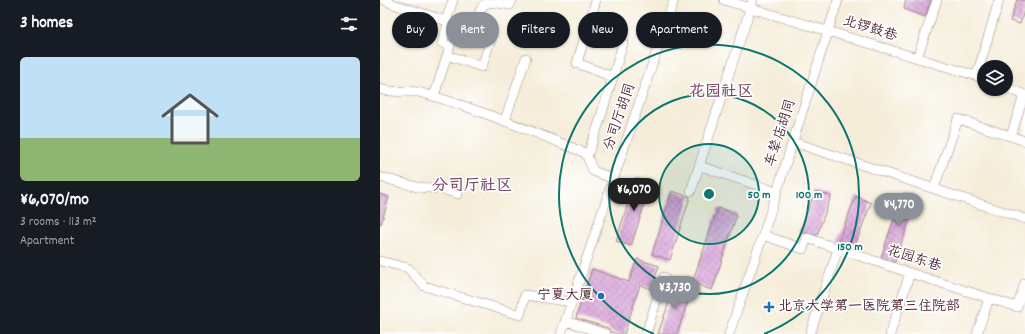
<!DOCTYPE html>
<meta charset="utf-8">
<style>
body{margin:0;font-family:Dekko,"LXGW WenKai TC",sans-serif;background:#242831;color:#f1f3f6;height:100vh;display:flex;flex-direction:column;font-size:15px;white-space:nowrap}
*{box-sizing:border-box;margin:0}
p{font-size:13px;color:#9ea1a6}
.icon{flex:none;width:22px;height:22px;fill:none;stroke:currentColor;stroke-width:2;stroke-linecap:round;stroke-linejoin:round}
.map{position:relative;flex:1;overflow:hidden}
.panel{display:flex;flex-direction:column;background:#171b24;width:380px}
.panel>*{flex:none}
.hud{position:absolute;left:12px;top:12px;width:380px;height:36px;display:flex;gap:8px}
.fabs{position:absolute;left:597px;top:60px;display:grid;gap:8px}
.fabs a{display:grid;place-items:center;width:36px;height:36px;border-radius:50%;background:#171b24;box-shadow:0 1px 3px #0004;font-size:20px}
.price{position:absolute;translate:-50% -34px;padding:0 9px;border-radius:14px;background:#8c9099;color:#fff;font-size:13px;line-height:26px;filter:drop-shadow(0 1px 2px #0008)}
.price::after{content:'';position:absolute;left:50%;top:24px;width:12px;height:9px;margin-left:-6px;background:inherit;clip-path:polygon(0 0,100% 0,50% 100%)}
.price.selected{background:#222;color:#fff}
ul{padding:0;list-style:none}
li{display:grid;align-content:center;gap:8px;height:212px;padding:0 20px}
li span{display:grid;place-items:center;height:124px;border-radius:6px;color:#555}
li>.icon{margin-inline-start:auto}
span .icon{width:72px;height:72px;fill:#fffc;stroke-width:1}
li b{font-size:17px}
h2{display:flex;justify-content:space-between;align-items:center;height:48px;padding:0 20px;font-size:17px}
.tag{padding:0 14px;border-radius:18px;background:#171b24;box-shadow:0 1px 3px #0004;font-size:14px;line-height:36px}
.tag.selected{background:#8c9099;color:#fff}
main{display:flex;flex:1;min-height:0}
.map>svg:first-child{display:block}
.building{fill:url(#building-cross-hatch)}
.lines{fill:none;stroke-linecap:round;stroke-linejoin:round}
.minor-casing{stroke:#a08682;stroke-width:10}
.minor{stroke:#fff;stroke-width:9}
.ring{fill:none;stroke:#0f766e;stroke-width:2}
.poi-dot{fill:#1f6fb2;stroke:#fff;stroke-width:1.5}
.labels{text-anchor:middle;dominant-baseline:central;stroke-width:3.5;stroke-linejoin:round;paint-order:stroke}
.street-label{font-size:14px;fill:#4a1f2b;stroke:#fff}
.poi-label{font-size:14px;fill:#4a1f2b;stroke:#fff;text-anchor:end}
.quarter-label{font-size:16px;font-weight:bold;fill:#7b4b67;stroke:#fff}
.centre{fill:#0f766e;stroke:#fff;stroke-width:2}
.ring-label{font-size:12px;text-anchor:middle;font-weight:bold;fill:#0f766e;stroke:#fff;stroke-width:3.5;stroke-linejoin:round;paint-order:stroke}
</style>
<main>
<section class="panel">
<h2>3 homes<svg class="icon" aria-label="filters" viewBox="0 0 24 24"><path d="M4 7h16M4 17h16"/><circle cx="9" cy="7" r="2"/><circle cx="15" cy="17" r="2"/></svg></h2>
<ul>
<li><span style="background:linear-gradient(#bfe0f5 65%,#8fb573 0)"><svg class="icon" aria-label="home" viewBox="0 0 24 24"><path d="M3 11l9-7 9 7M6 9v11h12V9"/></svg></span><div><b>¥6,070/mo</b><p>3 rooms · 113 m²</p><p>Apartment</p></div></li>
</ul>
</section>
<div class="map">
<svg width="645" height="334" viewBox="0 0 645 334">
<defs>
<pattern id="building-cross-hatch" width="8" height="8" patternUnits="userSpaceOnUse"><rect width="8" height="8" fill="#d69dd7"/><path d="M0 0l8 8M0 8l8-8" fill="none" stroke="#b07faf"/></pattern>
</defs>
<rect width="100%" height="100%" fill="#fff"/>
<filter id="ink" filterUnits="userSpaceOnUse"><feTurbulence type="fractalNoise" baseFrequency=".025" numOctaves="2"/><feDisplacementMap in="SourceGraphic" scale="8" xChannelSelector="R" yChannelSelector="G"/><feConvolveMatrix kernelMatrix="1 2 1 2 8 2 1 2 1" color-interpolation-filters="sRGB"/></filter>
<filter id="wash" filterUnits="userSpaceOnUse"><feTurbulence type="fractalNoise" baseFrequency=".012" numOctaves="4" result="noise"/><feDisplacementMap in="SourceGraphic" scale="16" xChannelSelector="R" yChannelSelector="G"/><feGaussianBlur stdDeviation="0.9" result="paint"/><feColorMatrix in="noise" values="0 0 0 0 0 0 0 0 0 0 0 0 0 0 0 0 0 1.4 0 .05"/><feComposite in="paint" operator="in"/></filter>
<g filter="url(#wash)">
<rect width="100%" height="100%" fill="#f5edd9"/>
<g id="blocks">
<!-- building -->
<path class="building" d="M526 0H551L545 17 524 9Z
M637 0H645V7L640 24 630 21Z
M256 178 271 183 251 246 236 241Z
M292 191 310 197 290 260 272 254Z
M435 191 451 196 437 235 429 232 423 234 420 232Z
M523 193 537 197 515 262 501 257Z
M0 194 9 197 1 224H0Z
M476 196 491 203 474 248 458 242Z
M338 208 357 214 332 290 312 283Z
M257 259 279 266 271 289 260 285 244 334H238L231 332 228 328 196 318 212 269 249 282Z
M296 282 312 288 297 334H278Z"/>
</g>
</g>
<g filter="url(#ink)">
<use href="#blocks" fill-opacity="0" stroke="#a08682" stroke-width="1"/>
<g class="lines">
<!-- minor casing -->
<g class="minor-casing">
<path id="minor" d="M4 0 13 4 92 29 95 27C103 1 101 0 130 5L132 0
M216 0 197 63 233 77
M344 0 604 78
M66 21 73 0
M67 55 102 67 111 38 107 32 95 27
M537 58 557 0
M597 75 619 0
M626 87 645 95
M0 89C14 94 28 89 42 93 99 109 153 132 208 154L207 156 213 171 234 179
M54 96 70 46 62 43 69 22
M125 120 146 58
M631 136 644 95
M413 142 645 219
M208 154 220 120 243 43
M320 166 397 192
M0 177 37 187 61 189 78 194
M554 188 578 119 645 141
M311 191 373 0
M383 235 423 249 427 238 530 273 637 307 645 283
M0 261 28 268 44 286 140 315 145 295 192 302
M186 321 226 334
M181 334 294 0
M266 334 284 277
M349 334 383 235 458 0
M430 334 458 249
M510 334 530 273
M597 334 609 298"/>
</g>
<!-- minor -->
<use href="#minor" class="minor"/>
</g>
</g>
<!-- distance rings -->
<circle cx="329" cy="194" r="50" fill="#0f766e" fill-opacity=".12"/>
<g class="ring">
<circle cx="329" cy="194" r="50"/>
<circle cx="329" cy="194" r="100"/>
<path d="M274 334A150 150 0 1 1 384 334"/>
</g>
<!-- markers -->
<g class="poi-dot">
<circle cx="221" cy="296" r="4"/>
<path d="M387 301h4v4h4v4h-4v4h-4v-4h-4v-4h4z"/>
</g>
<g class="labels">
<!-- street labels -->
<g class="street-label">
<text transform="translate(490 29) rotate(17)">北锣鼓巷</text>
<text transform="translate(240 117) rotate(-71)">分司厅胡同</text>
<text transform="translate(401 133) rotate(-72)">车辇店胡同</text>
<text transform="translate(534 259) rotate(18)">花园东巷</text>
</g>
<!-- poi labels -->
<g class="poi-label">
<text x="213" y="296">宁夏大厦</text>
<text x="398" y="307" text-anchor="start">北京大学第一医院第三住院部</text>
</g>
<!-- quarter labels -->
<g class="quarter-label">
<text x="341" y="92">花园社区</text>
<text x="92" y="186">分司厅社区</text>
</g>
</g>
<circle cx="329" cy="194" r="6" class="centre"/>
<g class="ring-label">
<text x="379" y="198">50 m</text>
<text x="429" y="198">100 m</text>
<text x="470" y="250">150 m</text>
</g>
</svg>
<div class="fabs">
<a><svg class="icon" aria-label="layers" viewBox="0 0 24 24"><path d="M12 4l9 5-9 5-9-5zM3 14l9 5 9-5"/></svg></a>
</div>
<b class="price selected" style="left:254px;top:212px">¥6,070</b>
<b class="price" style="left:519px;top:227px">¥4,770</b>
<b class="price" style="left:295px;top:310px">¥3,730</b>
<div class="hud">
<a class="tag">Buy</a>
<a class="tag selected">Rent</a>
<a class="tag">Filters</a>
<a class="tag">New</a>
<a class="tag">Apartment</a>
</div>
</div>
</main>
